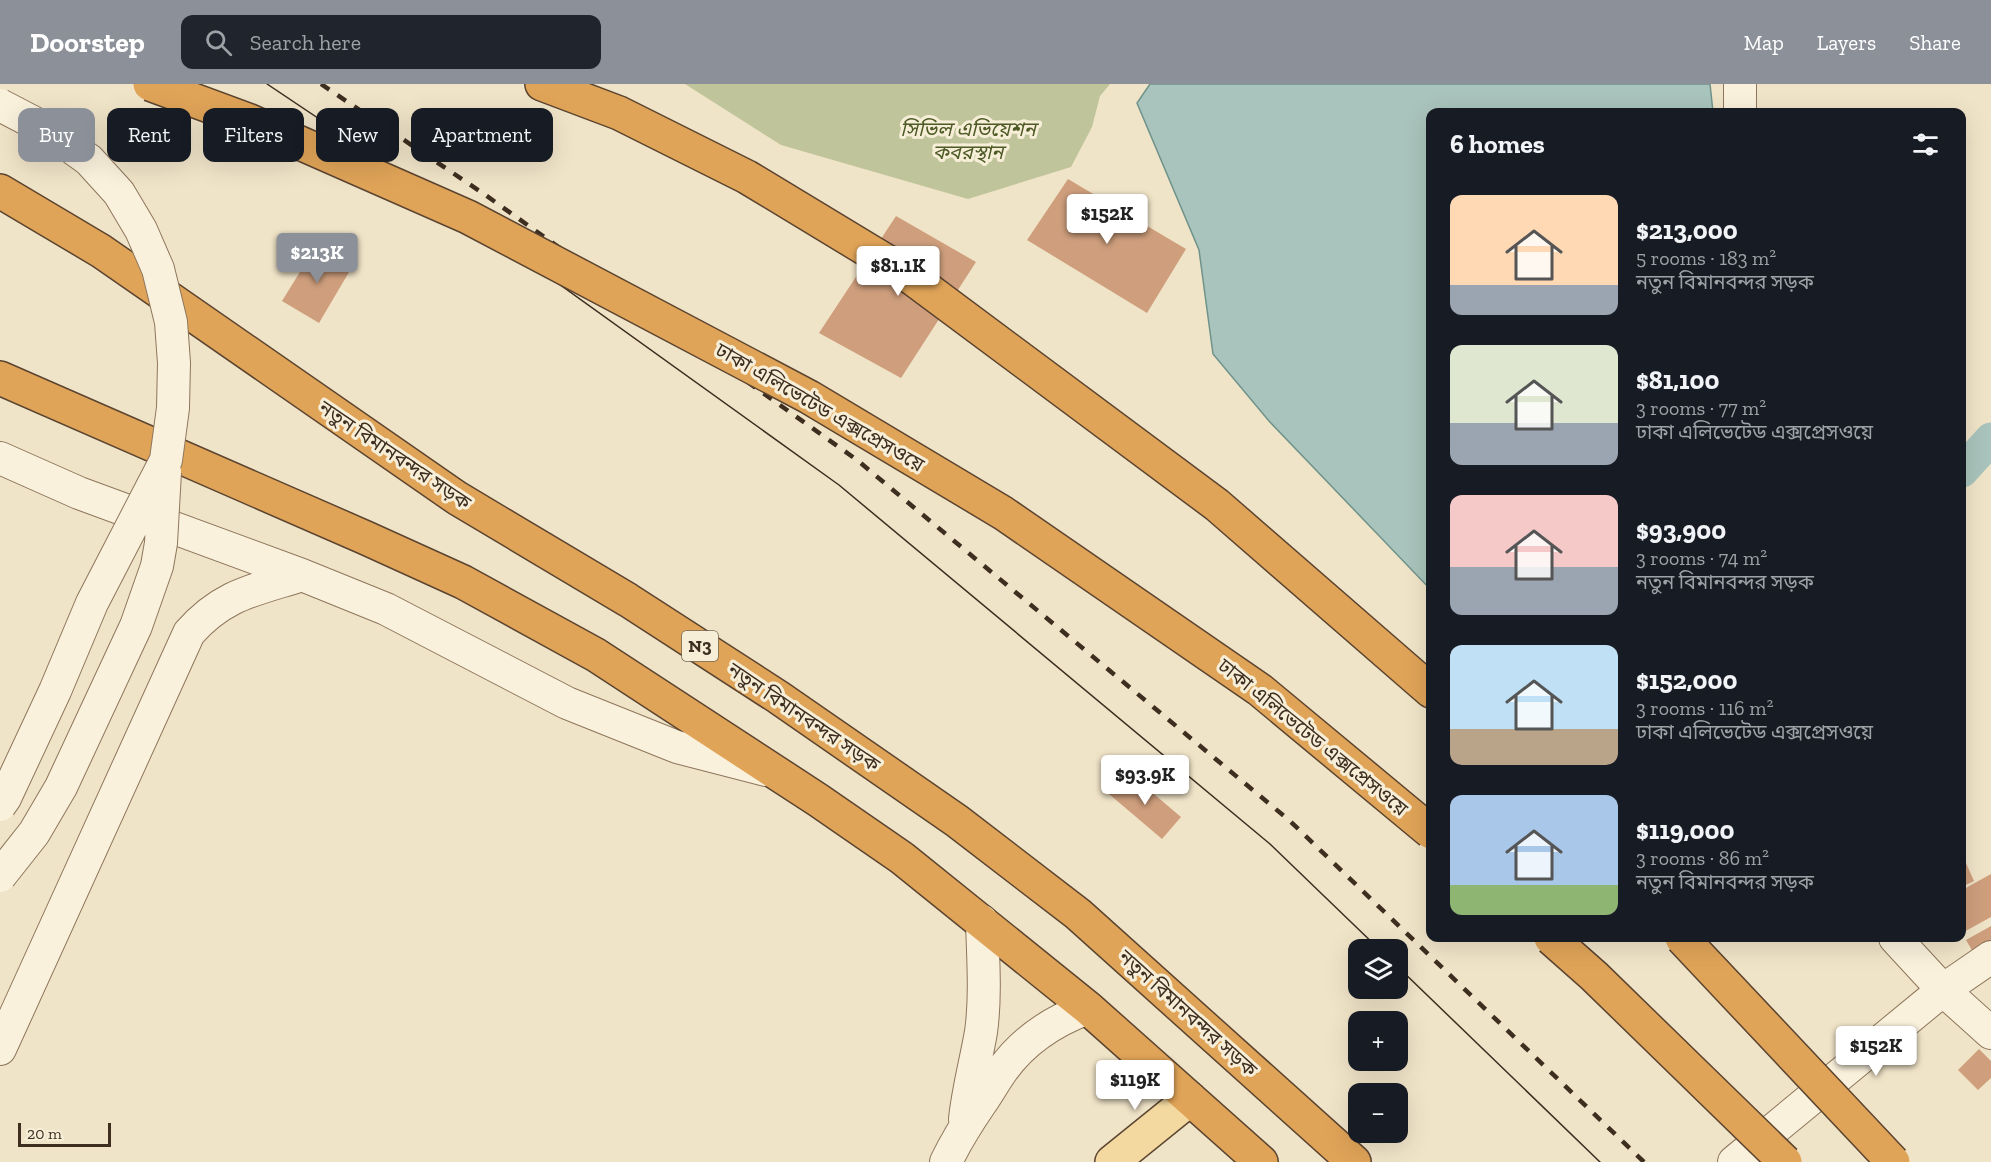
<!DOCTYPE html>
<meta charset="utf-8">
<style>
body{margin:0;font-family:"Zilla Slab","Noto Sans Bengali",serif;background:#20242c;color:#f1f3f6;height:100vh;display:flex;flex-direction:column;font-size:22px;white-space:nowrap}
*{box-sizing:border-box;margin:0}
p{font-size:20px;color:#9ea1a6}
.icon{flex:none;width:33px;height:33px;fill:none;stroke:currentColor;stroke-width:2;stroke-linecap:round;stroke-linejoin:round}
.map{position:relative;flex:1;overflow:hidden}
.details{position:absolute;left:1426px;top:24px;width:540px;height:834px;display:flex;flex-direction:column;background:#171b24;border-radius:12px;box-shadow:0 6px 24px #0002}
.details>*{flex:none}
.top-card{position:absolute;left:18px;top:24px;width:570px;height:54px;display:flex;gap:12px}
.tools{position:absolute;left:1348px;top:855px;display:grid;gap:12px}
.tools a{display:grid;place-items:center;width:60px;height:60px;border-radius:12px;background:#171b24;box-shadow:0 6px 24px #0002;font-size:30px}
.scale{position:absolute;left:18px;bottom:15px;width:93px;box-sizing:border-box;padding-left:6px;border:3px solid #3d2e20;border-top:0;font-size:16px;line-height:21px;white-space:nowrap;color:#3d2e20;-webkit-text-stroke:4px #f7eed8;paint-order:stroke}
.price{position:absolute;translate:-50% -51px;padding:0 14px;border-radius:6px;background:#fff;color:#222;font-size:20px;line-height:39px;filter:drop-shadow(0 2px 3px #0008)}
.price::after{content:'';position:absolute;left:50%;top:36px;width:18px;height:14px;margin-left:-9px;background:inherit;clip-path:polygon(0 0,100% 0,50% 100%)}
.price.current{background:#8c9099;color:#fff}
ul{padding:0;list-style:none}
li{display:flex;align-items:center;gap:18px;height:150px;padding:0 24px}
li span{display:grid;place-items:center;flex:none;width:168px;height:120px;border-radius:12px;color:#555}
li>.icon{margin-inline-start:auto}
span .icon{width:72px;height:72px;fill:#fffc;stroke-width:1}
li b{font-size:26px}
h2{display:flex;justify-content:space-between;align-items:center;height:72px;padding:0 24px;font-size:26px}
.pill{padding:0 21px;border-radius:12px;background:#171b24;box-shadow:0 6px 24px #0002;font-size:21px;line-height:54px}
.pill.current{background:#8c9099;color:#fff}
header{display:flex;align-items:center;gap:36px;box-sizing:border-box;height:84px;padding:0 30px;background:#8c9099;color:#fff}
header strong{font-size:28px}
nav{display:flex;gap:33px;margin-inline-start:auto;font-size:21px}
.search{width:420px;height:54px;background:#20242c;display:flex;align-items:center;gap:15px;box-sizing:border-box;padding:0 21px;border-radius:12px;color:#9ea1a6;font-size:22px}
.map>svg:first-child{display:block}
.cemetery{fill:#bfc49a}
.water{fill:#a9c4bc;stroke:#6f938a;stroke-width:1.5}
.lines{fill:none;stroke-linecap:round;stroke-linejoin:round}
.canal{stroke:#a9c4bc;stroke-width:33}
.building{fill:#cf9f7d}
.minor-casing{stroke:#8d765c;stroke-width:34}
.major-casing{stroke:#5b4430;stroke-width:36}
.highway-casing{stroke:#5b4430;stroke-width:36}
.minor{stroke:#faf1dc;stroke-width:32}
.major{stroke:#f3d9a0;stroke-width:33}
.highway{stroke:#e0a458;stroke-width:33}
.tram{stroke:#3d2e20;stroke-width:1.5}
.rail{stroke:#3d2e20;stroke-width:4.5;stroke-dasharray:10 10;stroke-linecap:butt}
.minor-bridge-casing{stroke:#8d765c;stroke-width:34;stroke-linecap:butt}
.highway-bridge-casing{stroke:#5b4430;stroke-width:36;stroke-linecap:butt}
.minor-bridge{stroke:#faf1dc;stroke-width:32}
.highway-bridge{stroke:#e0a458;stroke-width:33}
.labels{text-anchor:middle;dominant-baseline:central;stroke-width:6;stroke-linejoin:round;paint-order:stroke}
.shield{fill:#f7eed8;stroke:#756857;stroke-width:1.5}
.shield-label{font-size:18px;font-weight:bold;fill:#3d2e20}
.park-label{font-size:20px;font-style:italic;fill:#4d5a26;stroke:#f7eed8}
.street-label{font-size:20px;fill:#3d2e20;stroke:#f7eed8}
</style>
<header>
<strong>Doorstep</strong>
<div class="search"><svg class="icon" aria-label="search" viewBox="0 0 24 24"><circle cx="10" cy="10" r="6"/><path d="M15 15l6 6"/></svg>Search here</div>
<nav><a>Map</a><a>Layers</a><a>Share</a></nav>
</header>
<div class="map">
<svg width="1991" height="1078" viewBox="0 0 1991 1078">
<rect width="100%" height="100%" fill="#f0e4c8"/>
<!-- cemetery -->
<path class="cemetery" d="M685 0H1110L1100 12 1092 43 1071 83 968 115 781 61Z"/>
<!-- water -->
<path class="water" d="M1150 0H1710L1713 28H1431V506L1269 337 1213 270 1199 166 1137 19Z"/>
<g class="lines">
<!-- canal -->
<path class="canal" d="M1962 387 1991 355"/>
</g>
<!-- building -->
<path class="building" d="M1068 95 1186 165 1147 229 1027 156Z
M896 132 976 178 901 294 819 249Z
M316 162 352 183 319 239 282 217Z
M1128 688 1181 733 1162 755 1109 710Z
M1962 770 1974 797 1962 803Z
M1991 790V833L1962 849V806Z
M1991 842V885L1985 889 1966 856Z
M1979 965 1991 977V994L1978 1006 1958 986Z"/>
<g class="lines">
<!-- minor casing -->
<g class="minor-casing">
<path id="minor" d="M1740 0V28
M0 374 79 409 302 491 386 525 567 619 677 663 766 686
M1895 854 1943 906 1991 949
M0 965 189 549C223 510 255 506 302 491
M965 1035C968 1006 976 977 981 948 986 912 983 874 982 837
M946 1078C956 1057 968 1038 981 1019 988 1009 994 998 1001 988 1023 956 1053 937 1088 924
M1734 1078 1943 906 1991 873"/>
</g>
<!-- major casing -->
<g class="major-casing">
<path id="major" d="M1112 1078 1190 1015"/>
</g>
<!-- highway casing -->
<g class="highway-casing">
<path id="highway" d="M542 0 619 29 747 93 904 188 1217 421 1431 607
M0 107 101 167 457 414 628 516 778 613 957 737 1078 830 1354 1078
M0 294 366 454 463 498 596 571 818 716 902 774 1088 924 1261 1078"/>
</g>
<!-- minor -->
<use href="#minor" class="minor"/>
<!-- major -->
<use href="#major" class="major"/>
<!-- highway -->
<use href="#highway" class="highway"/>
<!-- tram -->
<path class="tram" d="M267 0 467 134 839 401 1270 760 1380 866
M1398 883 1600 1078"/>
<!-- rail -->
<path class="rail" d="M321 0 484 110 857 376 1290 737 1644 1078"/>
<!-- minor-bridge casing -->
<g class="minor-bridge-casing">
<path id="minor-bridge" d="M0 21 46 45 89 76 119 109 141 146 158 185 171 238 174 279 173 324 166 376 92 519 55 607 5 714 0 721
M0 792 34 749 61 703 136 542 157 482 161 459 165 388"/>
</g>
<!-- highway-bridge casing -->
<g class="highway-bridge-casing">
<path id="highway-bridge" d="M150 0 250 37 468 133 809 313 1003 429 1260 606 1431 748
M1551 854 1594 892 1785 1078
M1682 854 1893 1078"/>
</g>
<!-- minor-bridge -->
<use href="#minor-bridge" class="minor-bridge"/>
<!-- highway-bridge -->
<use href="#highway-bridge" class="highway-bridge"/>
</g>
<g class="labels">
<!-- shield labels -->
<rect class="shield" x="682" y="547" width="36" height="30" rx="4.5"/>
<g class="shield-label">
<text x="700" y="562">N3</text>
</g>
<!-- park labels -->
<g class="park-label">
<text x="968" y="45">সিভিল এভিয়েশন<tspan x="968" dy="23">কবরস্থান</tspan></text>
</g>
<!-- street labels -->
<g class="street-label">
<text transform="translate(820 323) rotate(30)">ঢাকা এলিভেটেড এক্সপ্রেসওয়ে</text>
<text transform="translate(395 371) rotate(34)">নতুন বিমানবন্দর সড়ক</text>
<text transform="translate(804 633) rotate(34)">নতুন বিমানবন্দর সড়ক</text>
<text transform="translate(1313 653) rotate(39)">ঢাকা এলিভেটেড এক্সপ্রেসওয়ে</text>
<text transform="translate(1188 929) rotate(42)">নতুন বিমানবন্দর সড়ক</text>
</g>
</g>
</svg>
<div class="tools">
<a><svg class="icon" aria-label="layers" viewBox="0 0 24 24"><path d="M12 4l9 5-9 5-9-5zM3 14l9 5 9-5"/></svg></a>
<a>+</a>
<a>−</a>
</div>
<div class="scale">20 m</div>
<b class="price" style="left:1107px;top:161px">$152K</b>
<b class="price current" style="left:317px;top:200px">$213K</b>
<b class="price" style="left:898px;top:213px">$81.1K</b>
<b class="price" style="left:1145px;top:722px">$93.9K</b>
<b class="price" style="left:1876px;top:993px">$152K</b>
<b class="price" style="left:1135px;top:1027px">$119K</b>
<div class="top-card">
<a class="pill current">Buy</a>
<a class="pill">Rent</a>
<a class="pill">Filters</a>
<a class="pill">New</a>
<a class="pill">Apartment</a>
</div>
<section class="details">
<h2>6 homes<svg class="icon" aria-label="filters" viewBox="0 0 24 24"><path d="M4 7h16M4 17h16"/><circle cx="9" cy="7" r="2"/><circle cx="15" cy="17" r="2"/></svg></h2>
<ul>
<li><span style="background:linear-gradient(#ffd9b3 75%,#9aa5b1 0)"><svg class="icon" aria-label="home" viewBox="0 0 24 24"><path d="M3 11l9-7 9 7M6 9v11h12V9"/></svg></span><div><b>$213,000</b><p>5 rooms · 183 m²</p><p>নতুন বিমানবন্দর সড়ক</p></div></li>
<li><span style="background:linear-gradient(#dfe7d0 65%,#9aa5b1 0)"><svg class="icon" aria-label="home" viewBox="0 0 24 24"><path d="M3 11l9-7 9 7M6 9v11h12V9"/></svg></span><div><b>$81,100</b><p>3 rooms · 77 m²</p><p>ঢাকা এলিভেটেড এক্সপ্রেসওয়ে</p></div></li>
<li><span style="background:linear-gradient(#f6c9c9 60%,#9aa5b1 0)"><svg class="icon" aria-label="home" viewBox="0 0 24 24"><path d="M3 11l9-7 9 7M6 9v11h12V9"/></svg></span><div><b>$93,900</b><p>3 rooms · 74 m²</p><p>নতুন বিমানবন্দর সড়ক</p></div></li>
<li><span style="background:linear-gradient(#bfe0f5 70%,#b9a48a 0)"><svg class="icon" aria-label="home" viewBox="0 0 24 24"><path d="M3 11l9-7 9 7M6 9v11h12V9"/></svg></span><div><b>$152,000</b><p>3 rooms · 116 m²</p><p>ঢাকা এলিভেটেড এক্সপ্রেসওয়ে</p></div></li>
<li><span style="background:linear-gradient(#a9c7e8 75%,#8fb573 0)"><svg class="icon" aria-label="home" viewBox="0 0 24 24"><path d="M3 11l9-7 9 7M6 9v11h12V9"/></svg></span><div><b>$119,000</b><p>3 rooms · 86 m²</p><p>নতুন বিমানবন্দর সড়ক</p></div></li>
</ul>
</section>
</div>
